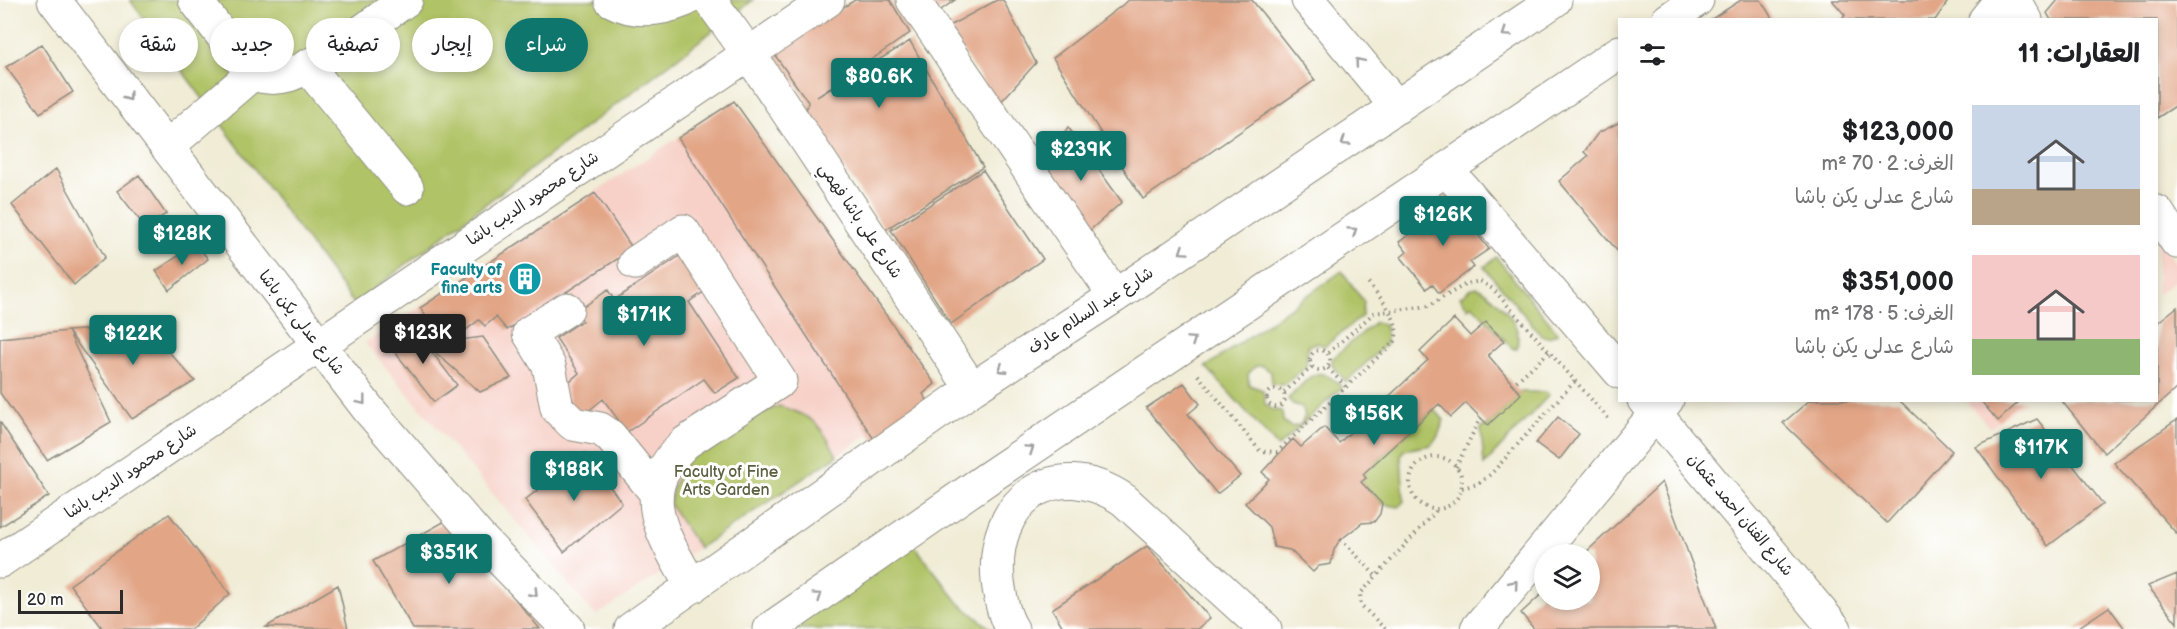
<!DOCTYPE html>
<html lang="ar">
<meta charset="utf-8">
<style>
body{margin:0;font-family:"Balsamiq Sans","Playpen Sans Arabic",sans-serif;background:#f2f2f2;color:#202124;direction:rtl;height:100vh;display:flex;flex-direction:column;font-size:22px;white-space:nowrap}
*{box-sizing:border-box;margin:0}
p{font-size:20px;color:#757577}
.icon{flex:none;width:33px;height:33px;fill:none;stroke:currentColor;stroke-width:2;stroke-linecap:round;stroke-linejoin:round}
.map{position:relative;flex:1;overflow:hidden;direction:ltr}
.panel{position:absolute;left:1618px;top:18px;width:540px;height:384px;display:flex;flex-direction:column;background:#fff;border-radius:0px;box-shadow:0 3px 9px #0003;direction:rtl}
.panel>*{flex:none}
.hud{position:absolute;left:18px;top:18px;width:570px;height:54px;direction:rtl;display:flex;gap:12px}
.buttons{position:absolute;left:1534px;top:544px;display:grid;gap:12px}
.buttons a{display:grid;place-items:center;width:66px;height:66px;border-radius:50%;background:#fff;box-shadow:0 3px 9px #0003;font-size:30px}
.scale{position:absolute;left:18px;bottom:15px;width:105px;box-sizing:border-box;padding-left:6px;border:3px solid #2b2b2b;border-top:0;font-size:16px;line-height:21px;white-space:nowrap;color:#2b2b2b;-webkit-text-stroke:4px #fff;paint-order:stroke}
.price{position:absolute;translate:-50% -51px;padding:0 14px;border-radius:6px;background:#0f766e;color:#fff;font-size:20px;line-height:39px;filter:drop-shadow(0 2px 3px #0008)}
.price::after{content:'';position:absolute;left:50%;top:36px;width:18px;height:14px;margin-left:-9px;background:inherit;clip-path:polygon(0 0,100% 0,50% 100%)}
.price.selected{background:#222;color:#fff}
ul{padding:0;list-style:none}
li{display:flex;align-items:center;gap:18px;height:150px;padding:0 18px}
li span{display:grid;place-items:center;flex:none;width:168px;height:120px;border-radius:0px;color:#555}
li>.icon{margin-inline-start:auto}
span .icon{width:72px;height:72px;fill:#fffc;stroke-width:1}
li b{font-size:26px}
h2{display:flex;justify-content:space-between;align-items:center;height:72px;padding:0 18px;font-size:26px}
.chip{padding:0 21px;border-radius:27px;background:#fff;box-shadow:0 3px 9px #0003;font-size:21px;line-height:54px}
.chip.selected{background:#0f766e;color:#fff}
.map>svg:first-child{display:block}
.built{fill:#f7d1c8}
.green{fill:#b0c366;stroke:#6e7748;stroke-width:1.5}
.building{fill:#e2a687}
.lines{fill:none;stroke-linecap:round;stroke-linejoin:round}
.minor-casing{stroke:#8e8c80;stroke-width:35}
.path{stroke:#8e8c80;stroke-width:4;stroke-dasharray:1.5 4.5;stroke-linecap:butt}
.minor{stroke:#fff;stroke-width:33}
.oneway{stroke:#a0a0a0}
.labels{text-anchor:middle;dominant-baseline:central;stroke-width:6;stroke-linejoin:round;paint-order:stroke}
.street-label{font-size:16px;fill:#2b2b2b;stroke:#fff}
.culture-label{font-size:16px;font-weight:bold;fill:#0d838f;stroke:#fff;text-anchor:end}
.park-label{font-size:16px;fill:#5a6040;stroke:#fff}
</style>
<div class="map">
<svg width="2177" height="629" viewBox="0 0 2177 629">
<rect width="100%" height="100%" fill="#fff"/>
<filter id="ink" filterUnits="userSpaceOnUse"><feTurbulence type="fractalNoise" baseFrequency=".0167" numOctaves="2"/><feDisplacementMap in="SourceGraphic" scale="12" xChannelSelector="R" yChannelSelector="G"/><feConvolveMatrix kernelMatrix="1 2 1 2 8 2 1 2 1" color-interpolation-filters="sRGB"/></filter>
<filter id="wash" filterUnits="userSpaceOnUse"><feTurbulence type="fractalNoise" baseFrequency=".008" numOctaves="4" result="noise"/><feDisplacementMap in="SourceGraphic" scale="24" xChannelSelector="R" yChannelSelector="G"/><feGaussianBlur stdDeviation="1.35" result="paint"/><feColorMatrix in="noise" values="0 0 0 0 0 0 0 0 0 0 0 0 0 0 0 0 0 1.4 0 .05"/><feComposite in="paint" operator="in"/></filter>
<g filter="url(#wash)">
<rect width="100%" height="100%" fill="#f0ecd6"/>
<!-- built -->
<path class="built" d="M734 101 935 384 923 394 932 407 877 444 869 434 596 616 365 343Z
M2157 236 2177 265V279L2157 295Z
M1966 401H2025L1990 428Z"/>
<!-- green -->
<path class="green" d="M130 0H753L354 304Z
M1496 257 1558 333 1549 337 1542 336 1484 267Z
M1342 271 1364 302 1362 316 1325 346 1316 343 1308 346 1306 367 1283 385 1272 384 1271 372 1262 366H1256L1248 374 1249 385 1263 390 1265 404 1273 410 1282 411 1283 421 1291 427 1300 425 1305 416 1302 407 1293 404 1288 399C1311 377 1315 361 1342 387L1278 447 1206 367Z
M1477 287C1490 292 1508 312 1515 325 1519 332 1518 340 1517 349L1512 348 1472 305 1468 308 1460 297 1470 289Z
M1375 322 1386 326V344L1346 382 1332 365V359Z
M1519 392H1546L1549 395 1484 465 1481 428 1488 425 1520 394Z
M779 406C813 416 821 424 837 456L699 548 670 505C672 488 677 471 689 458 704 440 757 415 779 406Z
M1434 409 1444 420 1438 436 1431 445 1404 450 1401 455 1404 501 1399 507 1382 504 1361 482 1366 478 1363 474Z
M902 537 918 550 959 603 991 629H778Z"/>
<g id="blocks">
<!-- building -->
<path class="building" d="M855 0H890L910 33 817 97 910 41 983 167 885 230 806 112 808 102 772 51Z
M928 0H955L935 14Z
M997 0H1003L1036 63 998 105 947 27Z
M1129 0H1252L1315 80 1143 199 1053 58Z
M1741 0H1761L1773 20H1710Z
M1832 0H1949L1935 20H1842L1845 15Z
M2058 0H2177V105L2157 118V20H2051L2047 13Z
M42 44 73 92 40 113 6 67Z
M734 101 935 384 923 394 932 407 877 444 678 138Z
M1620 122V254L1559 181 1588 156 1584 152 1598 133Z
M1068 127 1122 202 1088 232 1043 166Z
M56 169 105 257 74 285 12 205Z
M983 170 1043 259 951 324 891 230Z
M139 175 166 214 145 227 117 191Z
M595 193 633 249 507 330 496 317 485 326 479 320 452 341 483 337 511 378 480 392 426 344 444 342 420 308Z
M1446 195 1489 249 1470 262 1474 267 1439 293 1432 284 1427 289 1401 257 1407 252 1399 242 1434 217 1428 208Z
M196 244 208 259 169 290 156 271Z
M687 251 708 289 689 302 739 378 715 393 704 379 627 432 603 399 586 413 572 407 567 388 570 381 579 373 556 338 582 321 579 310 608 290 614 300Z
M2177 307V388L2104 453 2061 400H2157V323Z
M1454 319 1470 336 1486 322 1504 341 1488 355 1521 394 1488 425 1466 403 1451 417 1439 404 1363 474 1366 478 1361 482 1382 504 1380 514 1374 522 1362 523 1339 541 1334 550 1331 564 1319 566 1313 572 1290 550 1274 547 1269 527 1245 503 1269 479 1262 472 1293 439 1301 447 1324 427 1339 443 1428 360 1420 352Z
M146 326 195 381 132 419 68 331Z
M68 331 111 422 47 460 0 393V338Z
M416 331 457 385 434 402 388 343Z
M1184 383 1200 404 1188 414 1240 476 1217 494 1146 408Z
M1810 400H1899L1952 451 1887 523 1783 423Z
M1980 400H2021L1998 421Z
M1558 417 1579 434 1559 460 1536 443Z
M2037 419 2103 504 2048 546 1976 447Z
M2177 420V534L2114 463Z
M0 422 49 496 0 527Z
M585 453 622 503 564 552 525 500Z
M1662 482 1716 629H1534L1521 613 1545 591V600H1590V555H1583Z
M169 514 230 594 191 629H103L70 585Z
M449 519 540 629H413L373 561Z
M1147 546 1210 618 1197 629H1064L1052 609Z
M2177 574V623L2148 586Z
M338 585 348 629 266 627Z
M2109 607 2125 629H2076Z"/>
</g>
</g>
<g filter="url(#ink)">
<use href="#blocks" fill-opacity="0" stroke="#8e8c80" stroke-width="1.5"/>
<g class="lines">
<!-- minor casing -->
<g class="minor-casing">
<path id="minor" d="M54 0 369 410 478 536 568 629
M195 0 252 74C265 78 276 79 289 75 323 63 375 21 406 0
M611 0C635 13 661 10 685 0
M710 0 749 54 972 389
M913 0 1115 296
M1308 0 1397 107
M2013 0 2026 20
M1668 20 1697 0
M1985 20 2001 0
M307 66 407 188
M167 147 252 74
M1446 169 1620 372
M2157 212 2177 242
M635 263 683 231 780 381 685 443C632 494 663 534 692 587
M567 309 529 333 549 366 557 408 573 424 600 429 610 436 656 493
M1644 400 1835 629
M0 561 828 0
M631 629 972 389 1115 296 1555 0
M770 629 988 478 1620 52
M1012 629C1003 615 1000 597 998 581 990 501 1054 453 1124 500L1265 629
M1477 629 1667 400"/>
</g>
<!-- path -->
<path class="path" d="M1310 360a10 10 0 1 1 20 0a10 10 0 1 1-20 0Z
M1328 353 1374 313 1428 306 1466 284 1480 281 1493 289 1608 418
M1328 368 1347 388
M1198 375 1260 451 1277 452 1395 341C1402 319 1379 297 1367 281
M1512 385 1549 352
M1267 398a9 9 0 1 1 18 0a9 9 0 1 1-18 0Z
M1284 392 1312 367
M1410 483a26 26 0 1 1 52 0a26 26 0 1 1-52 0Z
M1456 467 1481 417
M1462 488 1478 484 1491 474 1575 381
M1341 539 1376 576
M1385 629 1361 605 1360 594 1437 510"/>
<!-- minor -->
<use href="#minor" class="minor"/>
</g>
<!-- one-way arrows -->
<defs><path id="oneway-chevron" d="M-2-3.5L2.5 0L-2 3.5" fill="none" stroke-width="1.6" stroke-linecap="round" stroke-linejoin="round" transform="scale(1.5)"/></defs>
<g class="oneway">
<use href="#oneway-chevron" transform="translate(1506 33) rotate(146)"/>
<use href="#oneway-chevron" transform="translate(1359 62) rotate(-130)"/>
<use href="#oneway-chevron" transform="translate(128 97) rotate(53)"/>
<use href="#oneway-chevron" transform="translate(1345 142) rotate(146)"/>
<use href="#oneway-chevron" transform="translate(1353 231) rotate(-34)"/>
<use href="#oneway-chevron" transform="translate(1183 251) rotate(146)"/>
<use href="#oneway-chevron" transform="translate(1192 340) rotate(-34)"/>
<use href="#oneway-chevron" transform="translate(1002 369) rotate(147)"/>
<use href="#oneway-chevron" transform="translate(362 401) rotate(52)"/>
<use href="#oneway-chevron" transform="translate(1030 449) rotate(-34)"/>
<use href="#oneway-chevron" transform="translate(1514 584) rotate(-50)"/>
<use href="#oneway-chevron" transform="translate(534 593) rotate(46)"/>
<use href="#oneway-chevron" transform="translate(818 596) rotate(-35)"/>
</g>
</g>
<!-- icons -->
<defs>
<g id="building-disc" transform="scale(1.725)"><circle r="9.5" fill="#0f9aa8" stroke="#fff"/><path d="M-4-6H4V6H1V3H-1V6H-4ZM-2.5-4.3h1.7v1.8h-1.7ZM.8-4.3h1.7v1.8H.8ZM-2.5-1h1.7V.8h-1.7ZM.8-1h1.7V.8H.8Z" fill="#fff"/></g>
</defs>
<g fill-rule="evenodd">
<use href="#building-disc" x="525" y="279"/>
</g>
<g class="labels">
<!-- street labels -->
<g class="street-label">
<text transform="translate(533 199) rotate(-34)">شارع محمود الديب باشا</text>
<text transform="translate(860 221) rotate(56)">شارع على باشا فهمي</text>
<text transform="translate(1091 311) rotate(-33)">شارع عبد السلام عارف</text>
<text transform="translate(301 323) rotate(52)">شارع عدلى يكن باشا</text>
<text transform="translate(131 472) rotate(-34)">شارع محمود الديب باشا</text>
<text transform="translate(1740 515) rotate(50)">شارع الفنان احمد عثمان</text>
</g>
<!-- culture labels -->
<g class="culture-label">
<text x="502" y="270">Faculty of<tspan x="502" dy="18">fine arts</tspan></text>
</g>
<!-- park labels -->
<g class="park-label">
<text x="726" y="472">Faculty of Fine<tspan x="726" dy="18">Arts Garden</tspan></text>
</g>
</g>
</svg>
<div class="buttons">
<a><svg class="icon" aria-label="layers" viewBox="0 0 24 24"><path d="M12 4l9 5-9 5-9-5zM3 14l9 5 9-5"/></svg></a>
</div>
<div class="scale">20 m</div>
<b class="price" style="left:879px;top:109px">$80.6K</b>
<b class="price" style="left:1081px;top:182px">$239K</b>
<b class="price" style="left:1443px;top:247px">$126K</b>
<b class="price" style="left:182px;top:266px">$128K</b>
<b class="price" style="left:644px;top:347px">$171K</b>
<b class="price selected" style="left:423px;top:365px">$123K</b>
<b class="price" style="left:133px;top:366px">$122K</b>
<b class="price" style="left:1374px;top:446px">$156K</b>
<b class="price" style="left:2041px;top:480px">$117K</b>
<b class="price" style="left:574px;top:502px">$188K</b>
<b class="price" style="left:449px;top:585px">$351K</b>
<div class="hud">
<a class="chip selected">شراء</a>
<a class="chip">إيجار</a>
<a class="chip">تصفية</a>
<a class="chip">جديد</a>
<a class="chip">شقة</a>
</div>
<section class="panel">
<h2>العقارات: 11<svg class="icon" aria-label="filters" viewBox="0 0 24 24"><path d="M4 7h16M4 17h16"/><circle cx="9" cy="7" r="2"/><circle cx="15" cy="17" r="2"/></svg></h2>
<ul>
<li><span style="background:linear-gradient(#c9d6e8 70%,#b9a48a 0)"><svg class="icon" aria-label="home" viewBox="0 0 24 24"><path d="M3 11l9-7 9 7M6 9v11h12V9"/></svg></span><div><b>$123,000</b><p>الغرف: 2 · 70 m²</p><p>شارع عدلى يكن باشا</p></div></li>
<li><span style="background:linear-gradient(#f6c9c9 70%,#8fb573 0)"><svg class="icon" aria-label="home" viewBox="0 0 24 24"><path d="M3 11l9-7 9 7M6 9v11h12V9"/></svg></span><div><b>$351,000</b><p>الغرف: 5 · 178 m²</p><p>شارع عدلى يكن باشا</p></div></li>
</ul>
</section>
</div>
